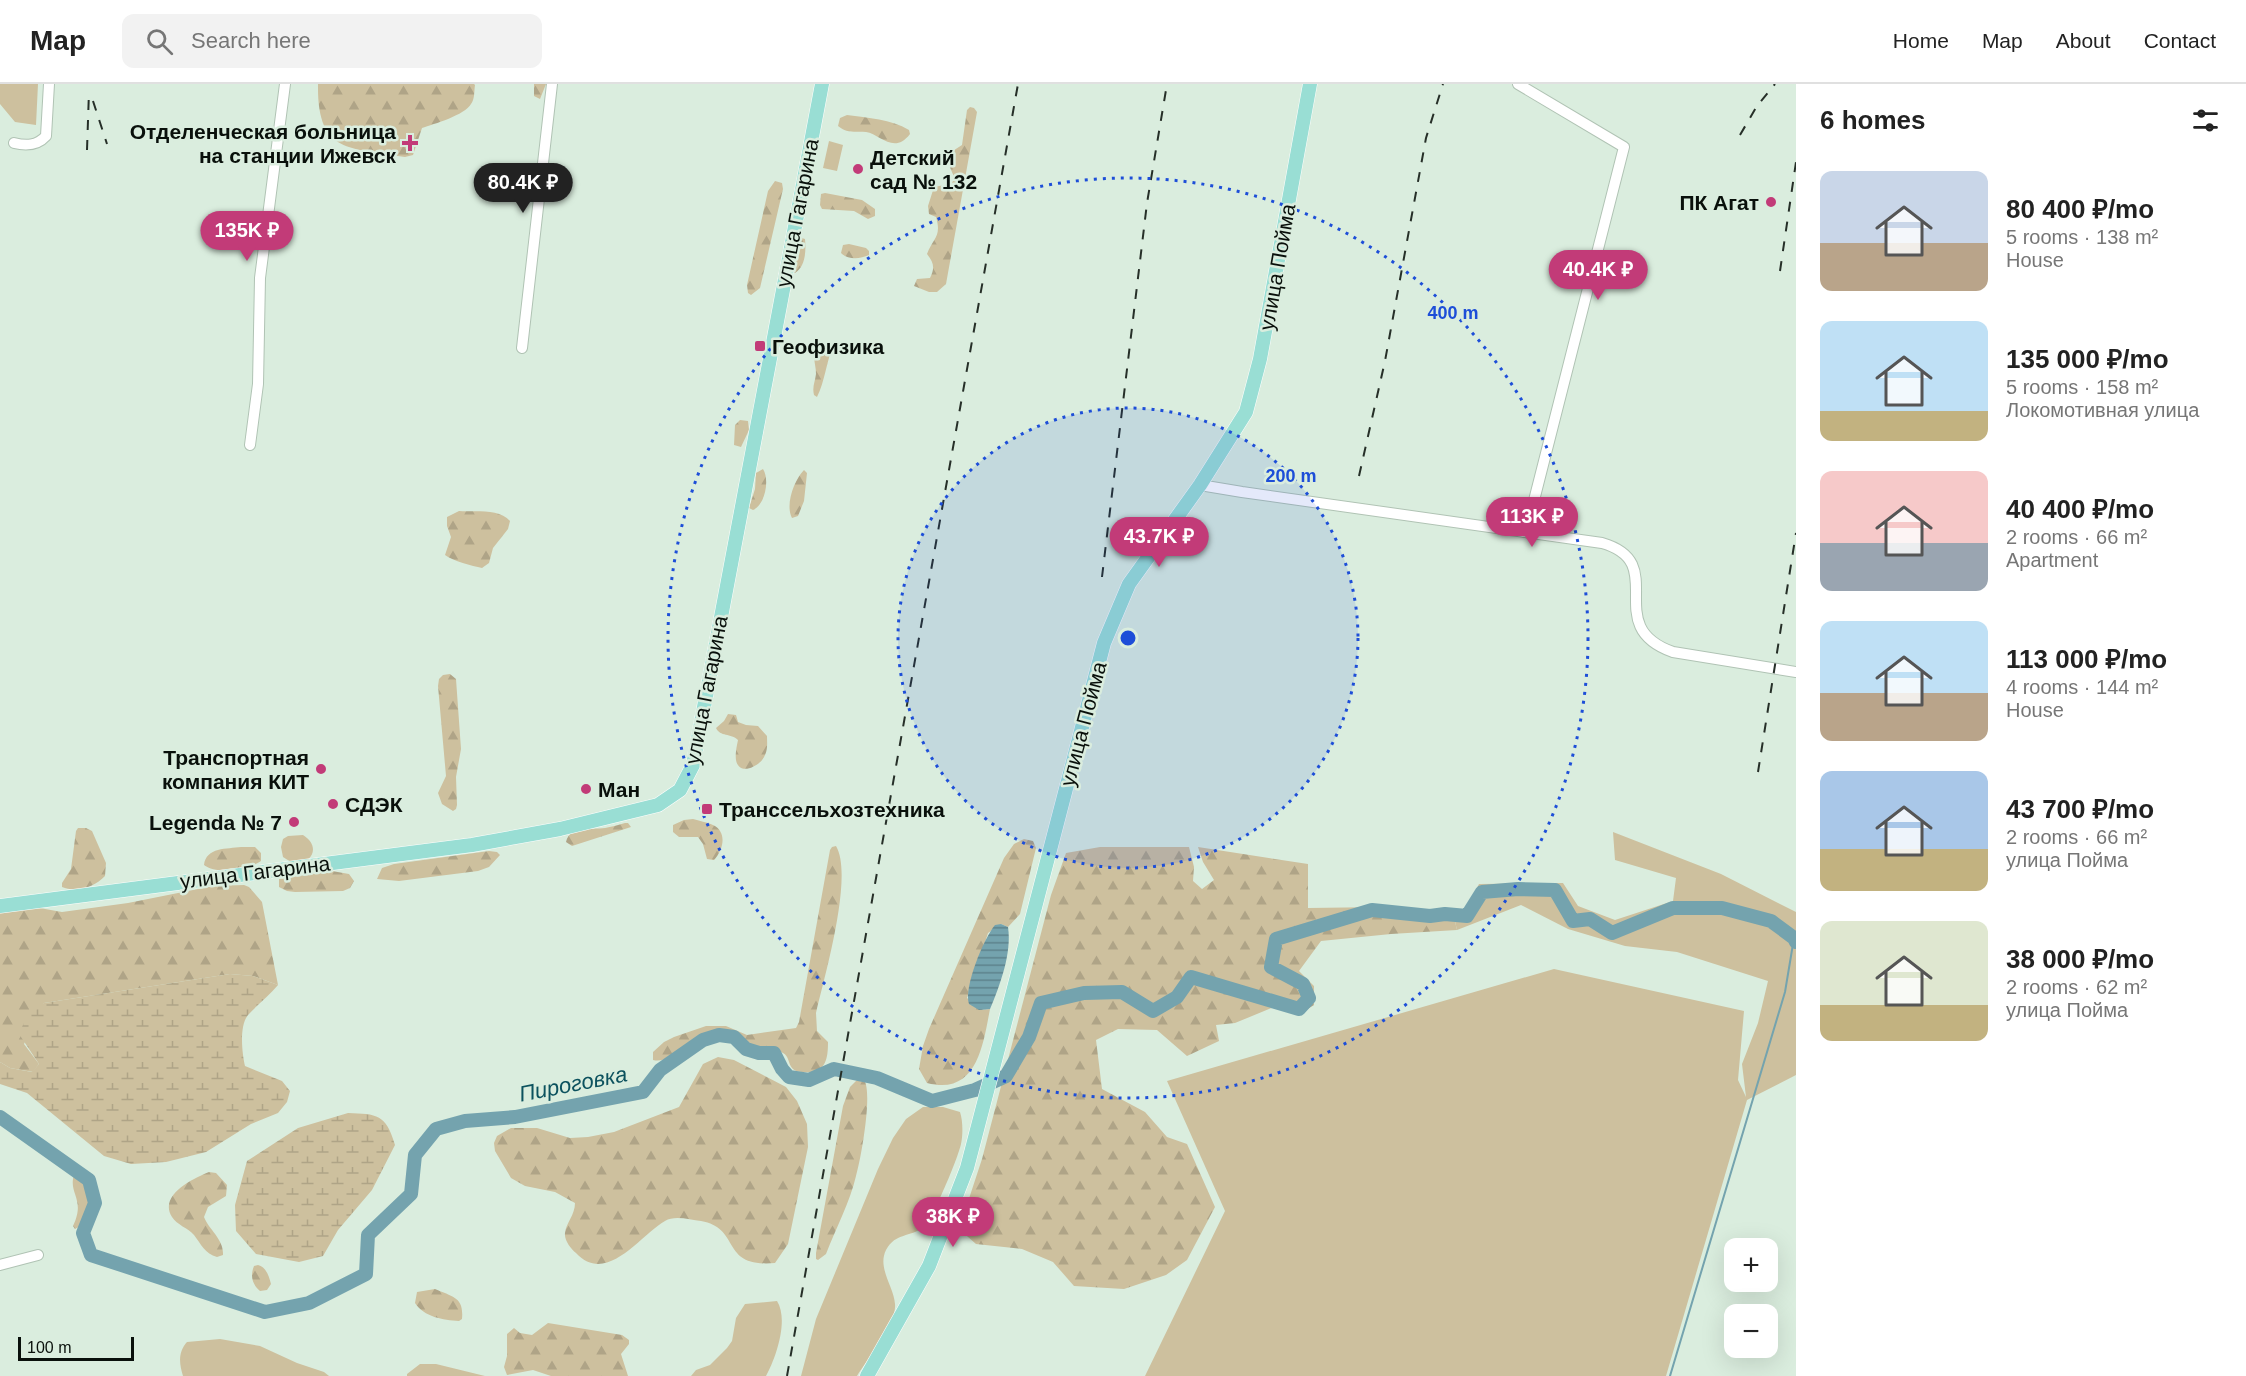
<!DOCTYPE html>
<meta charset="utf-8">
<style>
body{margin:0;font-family:Arial,sans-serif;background:#f2f2f2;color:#222;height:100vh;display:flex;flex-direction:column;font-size:22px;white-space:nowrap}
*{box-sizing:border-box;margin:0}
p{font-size:20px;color:#767676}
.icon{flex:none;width:33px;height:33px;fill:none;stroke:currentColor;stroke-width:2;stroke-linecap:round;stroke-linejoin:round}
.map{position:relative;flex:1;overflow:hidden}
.sheet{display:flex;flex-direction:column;background:#fff;width:450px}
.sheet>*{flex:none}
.fabs{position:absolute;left:1724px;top:1154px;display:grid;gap:12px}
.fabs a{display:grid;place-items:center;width:54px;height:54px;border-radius:12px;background:#fff;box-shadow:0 6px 24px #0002;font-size:30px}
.scale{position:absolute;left:18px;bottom:15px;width:116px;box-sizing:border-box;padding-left:6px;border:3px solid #09100b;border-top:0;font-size:16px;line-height:21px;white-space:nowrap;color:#09100b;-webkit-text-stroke:4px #daedde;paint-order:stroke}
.price{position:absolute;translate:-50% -51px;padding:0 14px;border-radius:21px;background:#c23b78;color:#fff;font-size:20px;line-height:39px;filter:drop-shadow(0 2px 3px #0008)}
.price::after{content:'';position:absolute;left:50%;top:36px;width:18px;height:14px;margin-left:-9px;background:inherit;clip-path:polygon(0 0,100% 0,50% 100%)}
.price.active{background:#222;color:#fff}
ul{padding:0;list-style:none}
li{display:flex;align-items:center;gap:18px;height:150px;padding:0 24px}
li span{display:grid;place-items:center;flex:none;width:168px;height:120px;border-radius:12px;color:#555}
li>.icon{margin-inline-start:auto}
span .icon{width:72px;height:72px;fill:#fffc;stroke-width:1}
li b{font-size:26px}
h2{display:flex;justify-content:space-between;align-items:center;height:72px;padding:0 24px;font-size:26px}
header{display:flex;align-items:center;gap:36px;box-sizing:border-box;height:84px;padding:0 30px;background:#fff;border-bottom:2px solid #e0e0e0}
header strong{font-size:28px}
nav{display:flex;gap:33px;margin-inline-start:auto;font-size:21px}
.search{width:420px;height:54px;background:#f2f2f2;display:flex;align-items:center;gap:15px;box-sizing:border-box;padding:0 21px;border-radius:12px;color:#767676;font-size:22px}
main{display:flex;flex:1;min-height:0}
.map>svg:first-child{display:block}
.grass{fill:#cdc09e}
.forest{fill:url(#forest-firs)}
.wetland{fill:url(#wetland-marsh)}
.water{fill:url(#water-rules)}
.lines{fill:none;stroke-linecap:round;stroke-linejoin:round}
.stream{stroke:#74a3ae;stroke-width:2}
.river{stroke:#74a3ae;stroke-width:14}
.minor-casing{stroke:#b0c3b4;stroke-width:12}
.major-casing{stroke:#fff;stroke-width:15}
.minor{stroke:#fff;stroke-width:10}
.major{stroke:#99ded4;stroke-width:14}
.rail{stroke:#262f28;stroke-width:2;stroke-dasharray:10 10;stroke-linecap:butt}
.ring{fill:none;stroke:#1d4ed8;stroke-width:3;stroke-dasharray:3 6}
.poi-dot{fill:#c23b78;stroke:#daedde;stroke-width:2}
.labels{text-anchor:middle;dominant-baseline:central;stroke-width:5;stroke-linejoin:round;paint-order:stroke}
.poi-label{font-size:21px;font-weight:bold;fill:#09100b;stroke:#daedde;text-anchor:start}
.street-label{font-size:21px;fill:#09100b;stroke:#daedde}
.water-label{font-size:22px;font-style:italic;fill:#0c525e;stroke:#daedde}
.centre{fill:#1d4ed8;stroke:#daedde;stroke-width:3}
.ring-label{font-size:18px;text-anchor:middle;font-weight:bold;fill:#1d4ed8;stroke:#daedde;stroke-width:5;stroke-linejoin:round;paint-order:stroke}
</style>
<header>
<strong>Map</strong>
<div class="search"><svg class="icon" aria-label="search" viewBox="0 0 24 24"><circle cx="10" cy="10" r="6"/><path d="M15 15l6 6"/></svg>Search here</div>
<nav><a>Home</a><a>Map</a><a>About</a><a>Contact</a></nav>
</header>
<main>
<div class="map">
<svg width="1796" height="1292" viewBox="0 0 1796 1292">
<defs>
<pattern id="forest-firs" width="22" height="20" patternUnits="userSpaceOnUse" patternTransform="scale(1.5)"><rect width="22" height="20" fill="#cdc09e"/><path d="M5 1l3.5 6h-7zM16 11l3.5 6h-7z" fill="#afa487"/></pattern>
<pattern id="wetland-marsh" width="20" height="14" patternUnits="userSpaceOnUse" patternTransform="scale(1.5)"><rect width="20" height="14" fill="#cdc09e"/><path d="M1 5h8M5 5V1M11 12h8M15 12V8" fill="none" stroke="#afa487"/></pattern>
<pattern id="water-rules" width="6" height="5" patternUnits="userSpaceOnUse" patternTransform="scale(1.5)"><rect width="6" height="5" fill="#74a3ae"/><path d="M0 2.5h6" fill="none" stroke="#5d838c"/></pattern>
</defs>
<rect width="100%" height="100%" fill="#daedde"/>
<!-- grass -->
<path class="grass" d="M0 0H38L36 41 15 38 0 20Z
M829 57 843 61 837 87 823 84Z
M1613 748 1721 790 1796 828V991L1747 1016 1666 1292H1145L1225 1127 1167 997 1554 885 1744 927 1738 996 1746 1013 1742 980 1758 939 1768 897 1677 868 1625 862 1568 845 1521 821 1457 846 1453 829 1467 824 1479 800 1563 799 1578 822 1615 836 1673 817 1676 794 1615 776Z
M303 751C326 765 305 790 283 773L281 763 283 755 288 752Z
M923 1023H943L960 1028C963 1037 963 1051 961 1060 958 1074 933 1135 923 1143 910 1154 896 1148 886 1166 877 1184 894 1203 895 1220 897 1239 867 1275 857 1292H801L816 1235 878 1085 893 1054 906 1035Z
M777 1217C789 1236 776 1274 766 1292H691L696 1286 710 1281 727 1264 732 1257 736 1234 745 1220Z
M220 1255 260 1262 297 1279 324 1288 329 1292H183C179 1279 178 1268 187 1258Z
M420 1280H436L485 1292H407V1290Z"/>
<!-- forest -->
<path class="forest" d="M318 0H474L475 1C474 7 475 15 471 20 465 31 434 40 422 44L413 71 405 73C349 63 317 70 318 0Z
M534 0H546L540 15 534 12Z
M970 23 974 24 977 28 946 200 937 208H929L914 202 917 195 930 194C935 184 934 179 927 170 933 154 942 153 936 133L929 130 928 122 934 103 950 100 955 95 945 72 962 61 967 26Z
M847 31C868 34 891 35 909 46L910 50C894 71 880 50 866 48 855 47 848 50 838 42L840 34Z
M775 97 782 99 783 105 760 204 751 211 748 209 747 201 768 107Z
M825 109 862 116 875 125V132L868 135 854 127 822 125 820 121 821 110Z
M798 153 805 155C806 166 806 182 795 189L792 186Z
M849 160 866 164 869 167V171C860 175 848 176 841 169L843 161Z
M826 258 830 259 833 262C826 279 825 297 817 313L814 311C812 303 815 298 816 290 816 282 813 276 815 269L821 267Z
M740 336 748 337 749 346 741 363 734 361 735 341Z
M763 385C770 396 765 421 753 426L749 424 755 405 756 389Z
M804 386 807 389 804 417 798 432 792 434C785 421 794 396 804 386Z
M459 427C475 428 499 424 510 437L508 445 493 464 489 479 482 484C472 482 453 477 445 471L451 453 447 442V433Z
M450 590 456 595 461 665 456 693 457 721 456 725 453 727 442 720 438 709 446 692 438 602 439 595 443 591Z
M728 630 736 631 738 638 746 641 758 642 767 652C767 658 768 665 765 671 761 682 739 693 736 676 735 670 737 661 738 656 731 649 720 653 716 644L724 637Z
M693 735C699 737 707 738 713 741 728 748 723 767 714 776L707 775 703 760 698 753H679L673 748V741L684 736Z
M625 739H628L631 743 572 762 566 758C570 741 591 746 605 744 611 743 618 741 625 739Z
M78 744H86L92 747 106 779 105 792C95 803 76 809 62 803V799L71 785 76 747Z
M1024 755 1033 757 1036 764 1020 830 1008 843 1001 840 988 849 967 914 983 926 990 925C983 961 977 1012 927 999L919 985 923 962 929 945 1004 774 1014 760Z
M836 762C854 792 824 894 816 929L817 947 828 958C828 974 826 990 805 988 801 988 795 988 792 984 788 979 789 972 783 969 775 964 761 965 752 962 744 960 739 953 732 950 696 937 676 982 653 976V968L664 958 674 953 706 942H726L747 951 796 944 799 938 830 766 832 763Z
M241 763H255L261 769V777C247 786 217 791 204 781 206 763 227 765 241 763Z
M1100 763H1189L1194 783 1193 797 1202 805 1214 796 1203 778 1198 763 1308 780V824L1382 823 1453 829 1457 846 1391 850 1321 857 1299 887 1314 902V921L1298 931 1279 921 1235 939 1216 941 1219 957 1187 972 1157 946 1118 945 1096 956 1102 1005 1145 1028 1167 1053 1187 1060 1215 1123 1187 1176 1166 1191 1124 1205 1074 1202 1053 1178 1022 1165 976 1160 959 1145 982 1075 1051 811 1066 769Z
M489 767 497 768 500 771 489 783 478 787 399 797 377 795 382 784 394 780Z
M332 787 349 790 354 797 350 804 343 807 295 808 287 807 279 803V795Z
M244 801 249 803 262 818 278 901 253 892 230 890 44 919 24 960 39 980 33 988 10 984 0 978V826L34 823 62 828 128 819 213 802Z
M718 973 734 976 786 1003 797 1017 807 1040 808 1063 788 1160 775 1179C719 1184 742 1144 701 1137 690 1136 675 1131 665 1137 640 1151 607 1202 576 1169 571 1165 564 1156 565 1149 566 1139 575 1131 575 1119L555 1108 525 1102 511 1094 495 1067 494 1059 497 1052 511 1044H537L570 1054 588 1053 614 1048 679 1023 703 980Z
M858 995 864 996C873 1008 861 1075 856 1092 850 1118 836 1144 826 1170L818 1176 816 1175V1169L843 1022 850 1003Z
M209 1088 216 1089 227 1101 226 1112 208 1123 204 1133C209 1146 224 1155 223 1171L217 1173C205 1170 201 1160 194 1151 188 1144 177 1141 172 1133 158 1111 194 1094 209 1088Z
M74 1091C93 1100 94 1137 75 1145L73 1142C86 1115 68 1110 74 1091Z
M258 1181C266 1183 269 1192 271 1200L267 1206 260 1207C252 1200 250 1192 254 1182Z
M435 1205C453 1213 464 1213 462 1235L459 1237C443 1236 424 1233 415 1219L417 1208Z
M548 1239 622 1251 629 1256V1260L621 1270 628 1292H551L533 1286 507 1291 504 1283 507 1272V1250L514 1244 520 1249 532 1251Z"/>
<!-- wetland -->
<path class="wetland" d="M230 890 253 892 278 901C269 912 257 921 248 931 239 942 242 969 245 982L282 997 290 1007 287 1018 278 1029 251 1040 206 1068 166 1078 131 1080 104 1072 27 1009 0 1000V978L10 984 32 988 39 980 19 950 26 934 44 919Z
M348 1029C377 1030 386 1030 395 1061L372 1106 338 1146 323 1172 299 1178 256 1170 236 1147 235 1121 247 1077 298 1044Z"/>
<!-- water -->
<path class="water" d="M1001 840 1008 843C1012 869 1000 901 990 925L979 926 969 920C963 904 984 854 995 841Z"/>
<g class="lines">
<!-- stream -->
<path class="stream" d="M1670 1292 1785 908 1794 854"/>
<!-- river -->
<path class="river" d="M0 1033 89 1096 95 1119 83 1149 91 1171 265 1228 309 1219 366 1190 368 1151 411 1110 415 1071 436 1045 465 1037 515 1033 643 1008 660 986 703 956 719 951 734 953 746 965 759 969H774L782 985 789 993 809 996 834 985 877 994 932 1017 975 1006 1006 992 1029 953 1041 919 1084 909 1122 908 1153 927 1177 913 1191 893 1299 925 1309 914 1303 900 1271 883 1276 855 1372 826 1430 832 1445 830 1467 832 1482 808 1518 805 1555 806 1573 837 1590 835 1612 849 1673 824H1722L1771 837 1794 854 1796 858"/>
<!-- minor casing -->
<g class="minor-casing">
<path id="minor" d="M1518 0 1624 63 1529 436 1523 448
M14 59C26 62 37 62 46 52L49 0
M522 264 552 0
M250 361 258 300 260 194 285 0
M1200 401 1242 408 1602 459C1672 479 1599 542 1673 568L1796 588
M0 1181 38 1171"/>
</g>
<!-- major casing -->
<g class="major-casing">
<path id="major" d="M0 822 472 761 560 745 658 721 680 706 693 681 822 0
M867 1292 929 1182 967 1084 1104 559 1129 500 1200 401 1246 328 1260 275 1310 0"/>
</g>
<!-- minor -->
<use href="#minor" class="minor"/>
<!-- major -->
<use href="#major" class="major"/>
<!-- rail -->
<path class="rail" d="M93 17 107 60
M1740 51 1757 22 1775 0
M87 66 89 7
M1780 187 1796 78
M1359 392 1385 277 1426 54 1443 0
M1102 493 1147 119 1167 0
M1758 688 1796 449
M787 1292 1018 0"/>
</g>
<!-- distance rings -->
<circle cx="1128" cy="554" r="230" fill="#1d4ed8" fill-opacity=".12"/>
<g class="ring">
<circle cx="1128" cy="554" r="230"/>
<circle cx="1128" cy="554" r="460"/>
</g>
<!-- markers -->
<g class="poi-dot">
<path d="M407 50h6v6h6v6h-6v6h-6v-6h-6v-6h6z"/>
<circle cx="858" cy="85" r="6"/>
<circle cx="1771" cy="118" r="6"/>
<rect x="754" y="256" width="12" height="12" rx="3"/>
<circle cx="321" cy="685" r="6"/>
<circle cx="586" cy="705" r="6"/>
<circle cx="333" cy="720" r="6"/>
<rect x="701" y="719" width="12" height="12" rx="3"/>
<circle cx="294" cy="738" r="6"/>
</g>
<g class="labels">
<!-- poi labels -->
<g class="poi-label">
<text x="396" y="47" text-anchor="end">Отделенческая больница<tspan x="396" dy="24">на станции Ижевск</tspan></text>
<text x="870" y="73">Детский<tspan x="870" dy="24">сад № 132</tspan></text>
<text x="1759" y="118" text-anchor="end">ПК Агат</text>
<text x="772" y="262">Геофизика</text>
<text x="309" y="673" text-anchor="end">Транспортная<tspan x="309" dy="24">компания КИТ</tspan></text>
<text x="598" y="705">Ман</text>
<text x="345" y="720">СДЭК</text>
<text x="719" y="725">Транссельхозтехника</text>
<text x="282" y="738" text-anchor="end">Legenda № 7</text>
</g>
<!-- street labels -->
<g class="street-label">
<text transform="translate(797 129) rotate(-79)">улица Гагарина</text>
<text transform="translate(1277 183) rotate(-80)">улица Пойма</text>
<text transform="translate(706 606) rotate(-79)">улица Гагарина</text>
<text transform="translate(1083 640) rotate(-75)">улица Пойма</text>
<text transform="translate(255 788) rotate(-7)">улица Гагарина</text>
</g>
<!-- water labels -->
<g class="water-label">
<text transform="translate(573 1000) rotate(-11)">Пироговка</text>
</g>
</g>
<circle cx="1128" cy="554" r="9" class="centre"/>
<g class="ring-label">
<text x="1453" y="235">400 m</text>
<text x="1291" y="398">200 m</text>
</g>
</svg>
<div class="fabs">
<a>+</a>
<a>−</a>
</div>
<div class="scale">100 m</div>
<b class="price active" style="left:523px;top:130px">80.4K ₽</b>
<b class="price" style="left:247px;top:178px">135K ₽</b>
<b class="price" style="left:1598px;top:217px">40.4K ₽</b>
<b class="price" style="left:1532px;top:464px">113K ₽</b>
<b class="price" style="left:1159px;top:484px">43.7K ₽</b>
<b class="price" style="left:953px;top:1164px">38K ₽</b>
</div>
<section class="sheet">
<h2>6 homes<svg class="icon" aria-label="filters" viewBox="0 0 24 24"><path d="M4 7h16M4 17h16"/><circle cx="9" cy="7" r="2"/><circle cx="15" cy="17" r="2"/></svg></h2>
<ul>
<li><span style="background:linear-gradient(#c9d6e8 60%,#b9a48a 0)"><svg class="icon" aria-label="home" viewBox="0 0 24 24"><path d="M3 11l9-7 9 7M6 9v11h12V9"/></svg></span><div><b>80 400 ₽/mo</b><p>5 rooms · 138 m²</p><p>House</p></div></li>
<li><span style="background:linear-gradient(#bfe0f5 75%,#c2b280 0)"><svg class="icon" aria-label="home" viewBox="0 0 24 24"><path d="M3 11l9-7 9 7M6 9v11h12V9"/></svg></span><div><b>135 000 ₽/mo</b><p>5 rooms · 158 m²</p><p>Локомотивная улица</p></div></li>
<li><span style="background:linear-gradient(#f6c9c9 60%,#9aa5b1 0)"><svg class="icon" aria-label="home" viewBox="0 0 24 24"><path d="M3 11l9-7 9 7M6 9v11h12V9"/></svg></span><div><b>40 400 ₽/mo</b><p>2 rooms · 66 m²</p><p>Apartment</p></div></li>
<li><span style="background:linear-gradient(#bfe0f5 60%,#b9a48a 0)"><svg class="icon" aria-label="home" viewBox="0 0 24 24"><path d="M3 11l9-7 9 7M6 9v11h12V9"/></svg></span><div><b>113 000 ₽/mo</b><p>4 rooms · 144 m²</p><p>House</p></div></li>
<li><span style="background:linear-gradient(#a9c7e8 65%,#c2b280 0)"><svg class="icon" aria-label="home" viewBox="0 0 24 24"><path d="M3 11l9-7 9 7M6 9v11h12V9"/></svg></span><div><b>43 700 ₽/mo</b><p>2 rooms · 66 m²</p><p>улица Пойма</p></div></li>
<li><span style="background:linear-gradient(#dfe7d0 70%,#c2b280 0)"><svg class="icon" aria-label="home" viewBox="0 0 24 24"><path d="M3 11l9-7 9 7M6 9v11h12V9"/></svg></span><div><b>38 000 ₽/mo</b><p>2 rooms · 62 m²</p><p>улица Пойма</p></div></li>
</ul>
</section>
</main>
